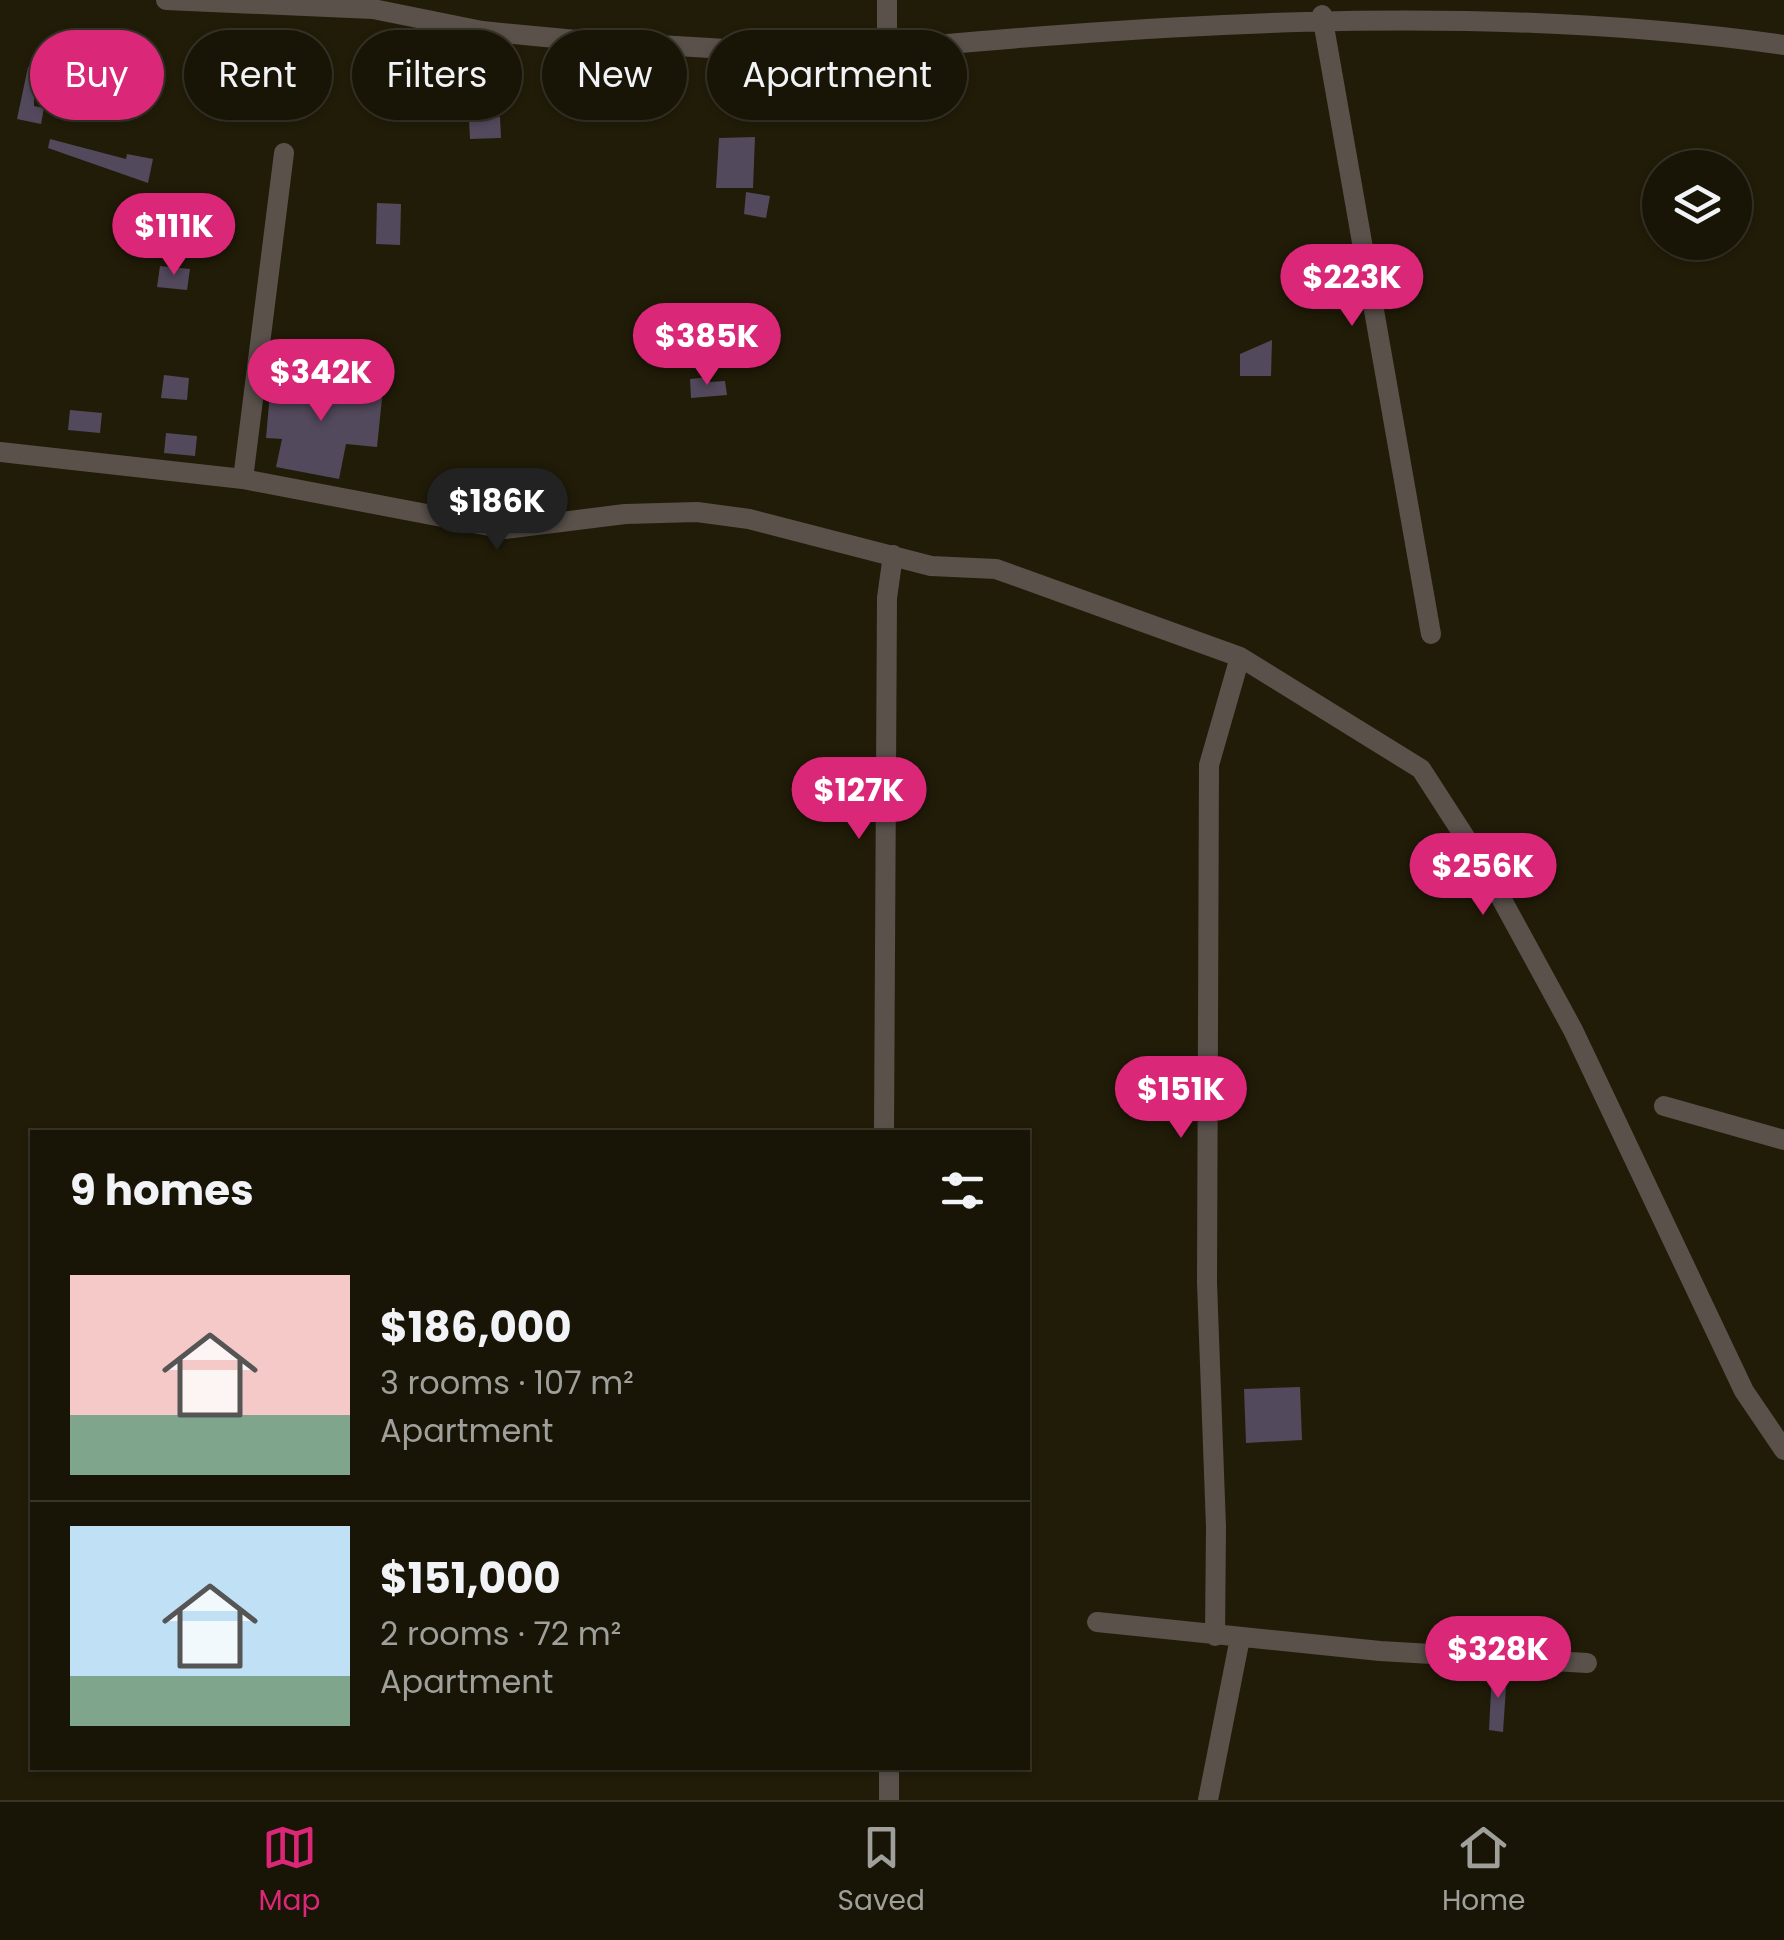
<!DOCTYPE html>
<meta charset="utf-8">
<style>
body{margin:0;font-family:Poppins,sans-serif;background:#221e10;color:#f1f3f6;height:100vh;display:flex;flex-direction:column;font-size:38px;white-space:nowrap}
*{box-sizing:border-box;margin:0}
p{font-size:32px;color:#9f9f9b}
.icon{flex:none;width:55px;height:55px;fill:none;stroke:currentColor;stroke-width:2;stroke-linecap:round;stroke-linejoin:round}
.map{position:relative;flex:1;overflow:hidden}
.panel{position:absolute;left:30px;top:1130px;width:1000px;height:640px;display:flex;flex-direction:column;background:#191506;border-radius:0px;box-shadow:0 2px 8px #0004,0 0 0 2px #373428}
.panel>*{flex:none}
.hud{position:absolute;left:30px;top:30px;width:1000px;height:90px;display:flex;gap:20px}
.controls{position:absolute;left:1642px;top:150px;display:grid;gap:20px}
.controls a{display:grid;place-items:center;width:110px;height:110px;border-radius:50%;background:#191506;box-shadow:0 2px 8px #0004,0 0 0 2px #373428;font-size:50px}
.price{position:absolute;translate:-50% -85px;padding:0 22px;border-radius:35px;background:#db2777;color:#fff;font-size:32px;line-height:65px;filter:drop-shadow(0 2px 5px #0008)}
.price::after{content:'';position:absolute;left:50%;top:60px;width:30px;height:22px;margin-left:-15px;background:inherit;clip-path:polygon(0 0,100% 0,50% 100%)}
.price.selected{background:#222;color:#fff}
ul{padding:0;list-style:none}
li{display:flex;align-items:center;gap:30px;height:250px;padding:0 40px}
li+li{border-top:2px solid #373428}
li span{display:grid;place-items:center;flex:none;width:280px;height:200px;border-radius:0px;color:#555}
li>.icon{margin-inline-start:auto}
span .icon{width:120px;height:120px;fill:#fffc;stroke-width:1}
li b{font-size:42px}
h2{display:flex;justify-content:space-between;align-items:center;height:120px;padding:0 40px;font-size:42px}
.chip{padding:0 35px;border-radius:45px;background:#191506;box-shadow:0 2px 8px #0004,0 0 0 2px #373428;font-size:35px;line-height:90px}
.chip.selected{background:#db2777;color:#fff}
.dock{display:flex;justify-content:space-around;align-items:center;height:140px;border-top:2px solid #373428;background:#191506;font-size:28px;color:#9f9f9b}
.dock a{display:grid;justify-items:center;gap:5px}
.dock .selected{color:#db2777}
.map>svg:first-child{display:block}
.building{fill:#52495c}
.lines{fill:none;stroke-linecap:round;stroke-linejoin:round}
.street{stroke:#5a514b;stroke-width:20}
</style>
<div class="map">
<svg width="1784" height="1800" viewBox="0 0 1784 1800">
<rect width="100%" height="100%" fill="#211c08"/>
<!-- building -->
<path class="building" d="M28 67 34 68V106L44 108 41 124 17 119Z
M500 117 501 138 470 139 469 119Z
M755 137 753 188H716L719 138Z
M50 139 126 159 127 154 153 159 148 183 48 148Z
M746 192 770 196 766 218 744 214Z
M377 203 401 204 400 245 376 244Z
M160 266 190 269 187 290 157 287Z
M1272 340 1271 376H1240V354Z
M164 375 189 378 187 400 161 398Z
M709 377 710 382 725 381 727 395 691 398 690 379Z
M271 381 383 389 377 447 346 444 339 479 276 467 282 439 266 438Z
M70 410 102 413 100 433 68 430Z
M166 433 197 436 195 456 164 453Z
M1300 1387 1302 1440 1246 1443 1244 1389Z
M1492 1671 1507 1672 1503 1732 1489 1730Z"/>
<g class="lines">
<!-- street -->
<path class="street" d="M166 0 373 9 482 31 576 40 827 55C1145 25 1467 0 1784 45
M887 0V49
M1322 15 1431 634
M0 452 243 479 505 529 625 514 697 512 749 519 931 566 996 569 1240 657 1421 769 1483 865 1573 1030 1744 1391 1784 1450
M243 479 284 153
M1664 1106 1784 1140
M884 1132 887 598 893 555
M1097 1622 1380 1651 1587 1663
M1215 1636 1216 1527 1207 1283 1209 765 1240 657
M889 1800V1768
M1208 1800 1240 1638"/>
</g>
</svg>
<div class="controls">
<a><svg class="icon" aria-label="layers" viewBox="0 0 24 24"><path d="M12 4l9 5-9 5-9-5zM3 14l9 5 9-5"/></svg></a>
</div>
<b class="price" style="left:174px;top:278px">$111K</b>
<b class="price" style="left:1352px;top:329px">$223K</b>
<b class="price" style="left:707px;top:388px">$385K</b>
<b class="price" style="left:321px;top:424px">$342K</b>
<b class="price selected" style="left:497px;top:553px">$186K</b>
<b class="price" style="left:859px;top:842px">$127K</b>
<b class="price" style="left:1483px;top:918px">$256K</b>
<b class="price" style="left:1181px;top:1141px">$151K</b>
<b class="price" style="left:1498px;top:1701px">$328K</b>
<div class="hud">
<a class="chip selected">Buy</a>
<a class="chip">Rent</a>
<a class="chip">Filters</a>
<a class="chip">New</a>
<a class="chip">Apartment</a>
</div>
<section class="panel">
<h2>9 homes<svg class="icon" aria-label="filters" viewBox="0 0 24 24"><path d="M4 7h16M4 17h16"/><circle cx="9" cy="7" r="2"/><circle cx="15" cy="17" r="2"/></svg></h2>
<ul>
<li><span style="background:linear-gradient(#f6c9c9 70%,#7fa58c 0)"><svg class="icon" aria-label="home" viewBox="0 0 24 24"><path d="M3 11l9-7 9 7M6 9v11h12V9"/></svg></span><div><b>$186,000</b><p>3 rooms · 107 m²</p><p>Apartment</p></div></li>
<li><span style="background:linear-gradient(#bfe0f5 75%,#7fa58c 0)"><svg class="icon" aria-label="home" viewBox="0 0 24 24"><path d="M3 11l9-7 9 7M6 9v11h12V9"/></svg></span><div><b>$151,000</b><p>2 rooms · 72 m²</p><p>Apartment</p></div></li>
</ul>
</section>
</div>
<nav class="dock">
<a class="selected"><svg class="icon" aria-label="map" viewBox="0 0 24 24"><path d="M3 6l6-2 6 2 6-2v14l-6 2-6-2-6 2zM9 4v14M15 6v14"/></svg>Map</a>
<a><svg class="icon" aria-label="saved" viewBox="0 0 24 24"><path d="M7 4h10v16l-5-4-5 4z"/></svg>Saved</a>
<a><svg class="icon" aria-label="home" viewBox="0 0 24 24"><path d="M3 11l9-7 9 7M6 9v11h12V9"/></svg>Home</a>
</nav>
